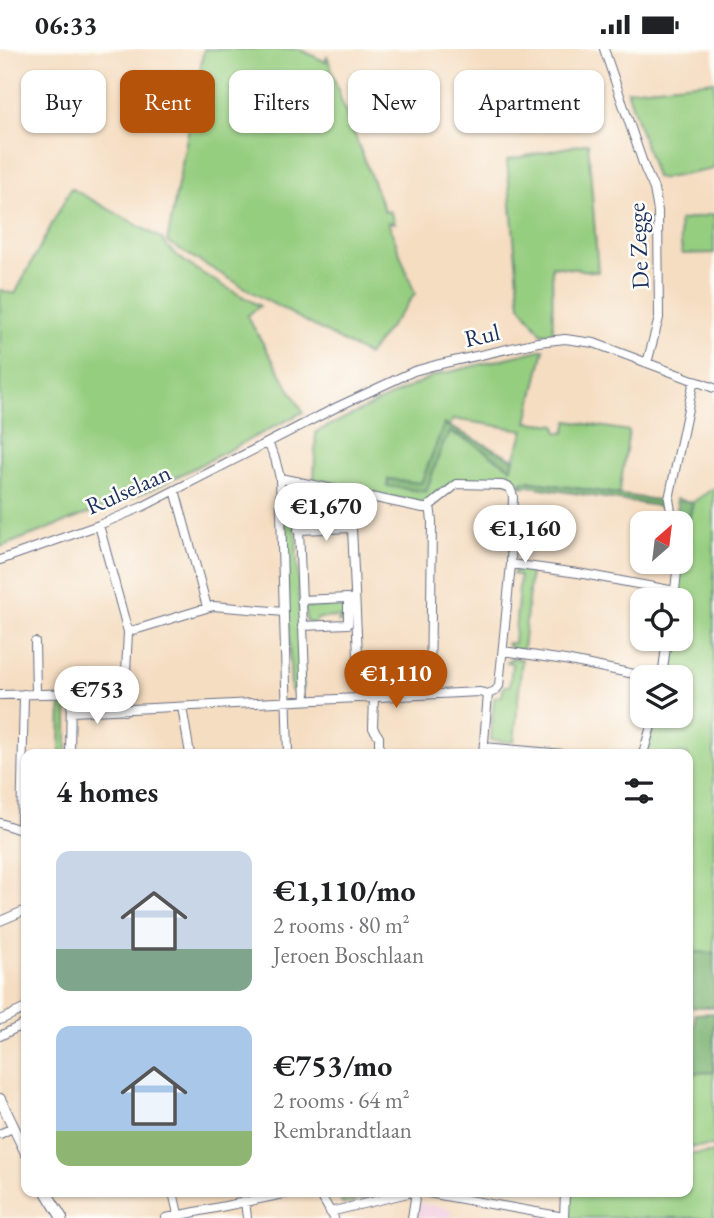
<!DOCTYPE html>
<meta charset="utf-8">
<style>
body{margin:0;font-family:"EB Garamond",serif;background:#f6f6f6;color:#202124;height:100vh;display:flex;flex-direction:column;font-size:26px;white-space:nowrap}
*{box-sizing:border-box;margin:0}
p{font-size:23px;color:#757577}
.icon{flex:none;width:38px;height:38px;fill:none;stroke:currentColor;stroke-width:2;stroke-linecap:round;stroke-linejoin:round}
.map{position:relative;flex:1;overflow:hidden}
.sheet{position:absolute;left:21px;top:700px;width:672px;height:448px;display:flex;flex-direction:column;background:#fff;border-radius:14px;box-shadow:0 2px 5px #0004}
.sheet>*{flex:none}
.hud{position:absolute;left:21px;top:21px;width:672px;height:63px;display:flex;gap:14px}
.needle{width:46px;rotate:28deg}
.fabs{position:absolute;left:630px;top:462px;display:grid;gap:14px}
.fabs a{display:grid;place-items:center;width:63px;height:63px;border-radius:14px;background:#fff;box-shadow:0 2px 5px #0004;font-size:35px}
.price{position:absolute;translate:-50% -60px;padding:0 16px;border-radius:24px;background:#fff;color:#222;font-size:23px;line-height:46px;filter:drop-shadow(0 2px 4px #0008)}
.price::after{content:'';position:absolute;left:50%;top:42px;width:21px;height:16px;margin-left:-10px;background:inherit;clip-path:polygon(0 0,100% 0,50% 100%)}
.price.on{background:#b45309;color:#fff}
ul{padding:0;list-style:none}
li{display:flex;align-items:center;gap:21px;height:175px;padding:0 35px}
li span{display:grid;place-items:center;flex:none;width:196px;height:140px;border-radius:14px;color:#555}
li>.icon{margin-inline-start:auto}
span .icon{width:84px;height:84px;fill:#fffc;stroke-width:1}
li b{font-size:30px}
h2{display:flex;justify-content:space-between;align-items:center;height:84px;padding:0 35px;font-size:30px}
.tag{padding:0 24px;border-radius:14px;background:#fff;box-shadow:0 2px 5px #0004;font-size:24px;line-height:63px}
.tag.on{background:#b45309;color:#fff}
.status{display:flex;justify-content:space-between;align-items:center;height:49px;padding:0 35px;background:#fff;direction:ltr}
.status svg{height:19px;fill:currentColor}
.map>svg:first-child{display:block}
.built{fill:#f2cfe1}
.green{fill:#96ce80;stroke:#587e6f;stroke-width:2;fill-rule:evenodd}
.forest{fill:#78b16e;stroke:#4a7066;stroke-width:2}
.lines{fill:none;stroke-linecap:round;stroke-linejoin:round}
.minor-casing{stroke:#676c81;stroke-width:10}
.tertiary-casing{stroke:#676c81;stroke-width:12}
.minor{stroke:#fff;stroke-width:8}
.tertiary{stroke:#fff;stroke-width:10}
.labels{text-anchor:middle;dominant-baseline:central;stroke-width:5;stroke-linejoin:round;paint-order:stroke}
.street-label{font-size:24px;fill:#1b2f5e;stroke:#fdfcf7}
</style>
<div class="status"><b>06:33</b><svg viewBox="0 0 49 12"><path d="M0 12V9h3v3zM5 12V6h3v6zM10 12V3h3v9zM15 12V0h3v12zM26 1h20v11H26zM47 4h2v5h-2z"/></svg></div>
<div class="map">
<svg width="714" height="1169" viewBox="0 0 714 1169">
<rect width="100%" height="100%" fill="#fdfcf7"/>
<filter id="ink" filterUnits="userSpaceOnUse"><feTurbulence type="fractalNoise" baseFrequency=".0143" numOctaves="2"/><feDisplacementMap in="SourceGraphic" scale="14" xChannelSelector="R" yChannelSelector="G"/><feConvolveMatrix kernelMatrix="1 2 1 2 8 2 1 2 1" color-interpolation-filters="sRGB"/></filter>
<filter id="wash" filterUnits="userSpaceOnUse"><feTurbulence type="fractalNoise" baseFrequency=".00686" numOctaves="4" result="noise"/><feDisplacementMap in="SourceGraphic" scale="28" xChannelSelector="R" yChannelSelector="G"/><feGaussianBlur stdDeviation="1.57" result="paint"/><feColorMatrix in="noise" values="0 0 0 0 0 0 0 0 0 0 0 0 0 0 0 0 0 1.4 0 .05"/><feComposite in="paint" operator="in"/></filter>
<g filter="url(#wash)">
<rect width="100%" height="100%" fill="#f5ddc1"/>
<!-- built -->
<path class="built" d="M419 1154 452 1160 451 1169H416Z"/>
<!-- green -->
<path class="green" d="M204 0H299L326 13 327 6 342 54 385 163 390 162 395 174 388 173 415 245 368 306 264 250 167 193Z
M714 32V120L661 130 656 128 627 41Z
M588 94 598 223 552 217 553 284 542 285 520 256 507 111Z
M71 139 162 190C173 212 237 244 260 257L247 267 303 363 153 440 0 498V241L15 245Z
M714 165V204L682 205 679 172Z
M544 300 527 373 556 376 557 383 565 384 568 372 629 382 619 445 527 432H523L521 436 523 438H516L506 432 457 430 424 453 420 454 314 431 316 383 433 327ZM453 370 524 381 511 419 471 393 450 383 443 395 426 442 388 430 421 434 445 375 450 377Z
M288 436 294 439 303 640 298 646 291 641 283 441Z
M714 439V904L688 903V705H646L657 667H681V628H665L671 590H681V551H677L683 495 693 453Z
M307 440 345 449V474L338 476 334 472 307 474 309 477 304 476 302 443Z
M516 520 531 522 523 601 510 599 507 594H514L520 527 513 525Z
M339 551 345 555 346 569 343 573H338L341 568 319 569 313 575 306 572 305 558 309 553H312L309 558 333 557Z
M511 609 522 610 514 693 491 691 494 649 502 647 504 637H510L512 614 507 613Z
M115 645 121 651 117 658 78 659 75 653 79 647Z
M61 650 67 652V705H60Z
M714 1023V1097L688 1098V1024Z
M714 1104V1169H569V1143H688V1105Z
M339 1143H396L359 1151 358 1148H355V1153L342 1155Z"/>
<!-- forest -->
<path class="forest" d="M444 375 514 410 511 419 471 393 451 383 443 395 426 443 387 437 388 430 421 434Z
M527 432 663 452 664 458 521 436V433Z
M676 450 693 453 683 495Z
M688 903 714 904V958H688Z
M714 964V1023L688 1024V977H695V965Z"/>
</g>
<g filter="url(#ink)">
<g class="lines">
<!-- minor casing -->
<g class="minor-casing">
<path id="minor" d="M604 0 645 120 654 140 658 162 659 269 647 314
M268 394 275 409 280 429 288 705
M280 429 423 459H427L457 435 502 436 510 439 513 447 511 515 499 637 495 642 488 645 483 705
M297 432 306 650
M175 441 207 558
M354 444 352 479 360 648
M673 474 669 450 694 331
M99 476 128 583 124 662
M298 481 352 479
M0 511 99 476 142 458 337 358 414 322 436 316 538 293 565 290 594 294 714 339
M511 515 578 524 675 542
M301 551 348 549V575L302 577
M674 551 678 513
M128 583 213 557 284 563
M35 593 36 645
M503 602 565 611 649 628
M662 628 667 590
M430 645 432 472 430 456
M0 646 125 643
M374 648 373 679 379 688V705
M182 658 190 705
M71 663 479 643 488 645
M484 698 564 705
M70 705 71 644
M643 705 654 667
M0 774 26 783
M21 781 24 645
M0 872 26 861
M0 971 26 959
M0 987 26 974
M0 1085 14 1078
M173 1143 178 1165
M319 1143 334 1169
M423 1143 564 1168
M245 1152 247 1169
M330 1163 412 1143
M166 1169 294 1143
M412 1169 416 1143
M564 1169 565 1143"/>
</g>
<!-- tertiary casing -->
<g class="tertiary-casing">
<path id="tertiary" d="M0 1050 26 1104
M46 1143 62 1169"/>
</g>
<!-- minor -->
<use href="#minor" class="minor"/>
<!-- tertiary -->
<use href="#tertiary" class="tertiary"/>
</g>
</g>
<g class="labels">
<!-- street labels -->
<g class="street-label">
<text transform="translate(638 197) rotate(-93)">De Zegge</text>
<text transform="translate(482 286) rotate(-13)">Rul</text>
<text transform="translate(128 440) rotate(-24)">Rulselaan</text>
</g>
</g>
</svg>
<div class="fabs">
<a><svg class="needle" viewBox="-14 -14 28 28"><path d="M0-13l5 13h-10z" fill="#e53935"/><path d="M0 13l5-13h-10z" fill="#757577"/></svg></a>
<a><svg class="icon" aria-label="locate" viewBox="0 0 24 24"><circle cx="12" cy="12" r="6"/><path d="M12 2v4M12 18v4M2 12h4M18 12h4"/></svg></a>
<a><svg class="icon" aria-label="layers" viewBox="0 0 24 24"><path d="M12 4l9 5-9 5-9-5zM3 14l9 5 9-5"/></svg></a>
</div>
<b class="price" style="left:326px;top:494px">€1,670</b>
<b class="price" style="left:525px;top:516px">€1,160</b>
<b class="price on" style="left:396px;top:661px">€1,110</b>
<b class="price" style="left:97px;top:677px">€753</b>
<div class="hud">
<a class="tag">Buy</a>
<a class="tag on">Rent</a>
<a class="tag">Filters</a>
<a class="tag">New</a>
<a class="tag">Apartment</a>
</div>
<section class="sheet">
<h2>4 homes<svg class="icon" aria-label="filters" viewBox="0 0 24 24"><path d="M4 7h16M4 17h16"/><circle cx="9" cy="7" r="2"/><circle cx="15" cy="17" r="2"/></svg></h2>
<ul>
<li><span style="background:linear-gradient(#c9d6e8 70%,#7fa58c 0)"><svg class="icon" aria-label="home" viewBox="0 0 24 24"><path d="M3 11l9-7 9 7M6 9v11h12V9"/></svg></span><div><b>€1,110/mo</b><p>2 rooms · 80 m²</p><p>Jeroen Boschlaan</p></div></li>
<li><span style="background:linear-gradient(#a9c7e8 75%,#8fb573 0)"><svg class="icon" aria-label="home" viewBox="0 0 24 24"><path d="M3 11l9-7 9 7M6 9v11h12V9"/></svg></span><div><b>€753/mo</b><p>2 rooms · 64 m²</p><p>Rembrandtlaan</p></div></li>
</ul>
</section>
</div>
